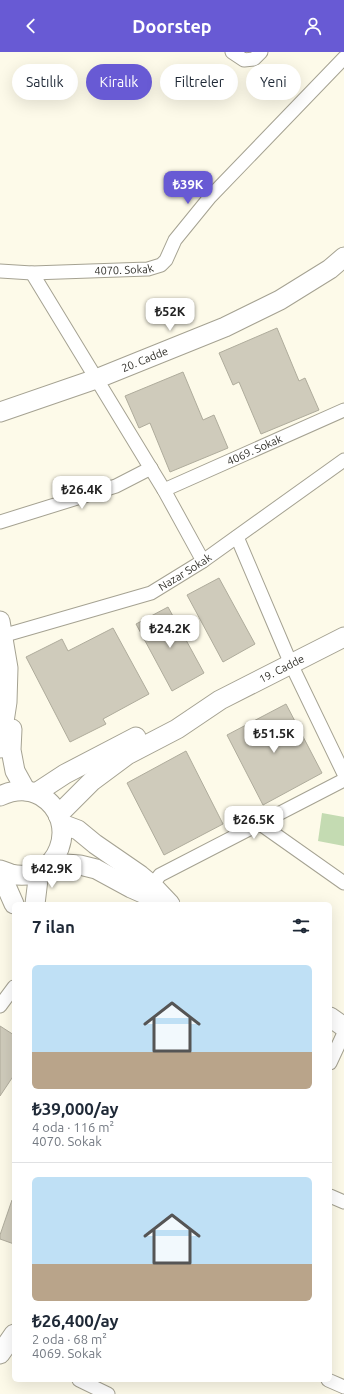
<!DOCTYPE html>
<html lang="tr">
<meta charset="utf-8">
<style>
body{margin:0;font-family:Ubuntu,sans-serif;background:#f2f2f3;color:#1f2937;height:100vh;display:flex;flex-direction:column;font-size:15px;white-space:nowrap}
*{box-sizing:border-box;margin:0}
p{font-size:13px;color:#747a83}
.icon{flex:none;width:22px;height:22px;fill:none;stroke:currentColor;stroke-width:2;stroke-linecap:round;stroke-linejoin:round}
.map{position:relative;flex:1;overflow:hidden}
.drawer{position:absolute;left:12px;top:850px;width:320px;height:480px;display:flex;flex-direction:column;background:#fff;border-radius:6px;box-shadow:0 4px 16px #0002}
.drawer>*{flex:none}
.top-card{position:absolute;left:12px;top:12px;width:320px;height:36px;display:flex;gap:8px}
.price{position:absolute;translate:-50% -34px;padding:0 9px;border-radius:8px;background:#fff;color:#222;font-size:13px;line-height:26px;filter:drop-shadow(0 1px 2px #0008)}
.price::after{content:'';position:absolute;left:50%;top:24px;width:12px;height:9px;margin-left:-6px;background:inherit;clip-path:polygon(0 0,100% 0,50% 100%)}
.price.selected{background:#685ad4;color:#fff}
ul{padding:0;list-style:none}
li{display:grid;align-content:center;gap:8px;height:212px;padding:0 20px}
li+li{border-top:1px solid #e0e1e3}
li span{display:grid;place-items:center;height:124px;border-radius:6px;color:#555}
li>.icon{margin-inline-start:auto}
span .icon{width:72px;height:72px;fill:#fffc;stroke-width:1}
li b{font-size:17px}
h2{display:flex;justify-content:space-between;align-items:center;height:48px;padding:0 20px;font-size:17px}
.tag{padding:0 14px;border-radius:18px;background:#fff;box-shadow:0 4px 16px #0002;font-size:14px;line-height:36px}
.tag.selected{background:#685ad4;color:#fff}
header{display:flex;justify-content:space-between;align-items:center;height:52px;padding:0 20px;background:#685ad4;color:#fff;font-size:18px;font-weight:600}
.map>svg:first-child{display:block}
.green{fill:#c4dbb2}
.building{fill:#cfcbbb;stroke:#afac9c}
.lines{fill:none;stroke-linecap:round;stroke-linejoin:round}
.street-casing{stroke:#a5a292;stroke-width:15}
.secondary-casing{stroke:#a5a292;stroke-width:21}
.street{stroke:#fff;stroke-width:13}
.secondary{stroke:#fff;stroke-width:19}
.labels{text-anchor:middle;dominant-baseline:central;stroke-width:3;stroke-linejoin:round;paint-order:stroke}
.street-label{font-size:11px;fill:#31302a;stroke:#fff}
</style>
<header><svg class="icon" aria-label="back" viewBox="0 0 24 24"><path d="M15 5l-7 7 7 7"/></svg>Doorstep<svg class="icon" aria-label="person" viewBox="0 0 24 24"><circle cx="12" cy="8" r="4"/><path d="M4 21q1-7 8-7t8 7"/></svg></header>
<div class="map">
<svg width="344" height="1342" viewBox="0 0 344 1342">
<rect width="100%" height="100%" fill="#fdfae9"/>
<!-- green -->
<path class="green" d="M322 761 344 765V794L318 789Z"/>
<!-- building -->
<path class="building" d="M277 276 299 329 305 326 319 358 261 382 239 330 233 333 219 301Z
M183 320 203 368 214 363 228 396 170 420 150 371 139 376 125 344Z
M219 526 255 592 223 610 187 543Z
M168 555 204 621 172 639 136 572Z
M113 576 149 642 103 667 106 672 70 690 26 605 62 587 68 599Z
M286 652 322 721 263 753 227 683Z
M186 699 223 772 164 803 127 731Z
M0 974 14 983V1023L0 1044Z
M12 1148H14V1192L0 1187V1183Z"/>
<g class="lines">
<!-- street casing -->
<g class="street-casing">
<g id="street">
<path d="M232 0 244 8 254 7 261 0"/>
<path id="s1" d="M0 219 32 221 148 217 161 213 166 208 175 188 210 145 344 6"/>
<path d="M32 221 164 438 203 509"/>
<path id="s2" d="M164 438 344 358"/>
<path d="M0 470 116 434 151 416"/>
<path d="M237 485 291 612 344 722"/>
<path id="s3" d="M2 584 151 541 203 509 344 408"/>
<path d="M259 771 344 831"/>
<path d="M152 833 160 823 344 728"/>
<path d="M0 954 14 935"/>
<path d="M330 1011 344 981"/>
<path d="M330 1144 344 1150"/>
<path d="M79 1328 108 1342"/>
<path d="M328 1328 344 1335"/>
</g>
</g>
<!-- secondary casing -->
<g class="secondary-casing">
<g id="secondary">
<path id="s4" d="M0 360 96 327 225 275 280 248 330 217 344 205"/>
<path d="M0 569 8 616 7 650 0 696"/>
<path d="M12 677 11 698 15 719 26 739"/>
<path d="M36 741 65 722 136 685"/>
<path d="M0 744C13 738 28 736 41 744 82 769 58 833 11 822 8 821 4 819 0 818"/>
<path id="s5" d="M58 763 92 729 127 703 177 677 220 648 344 585"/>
<path d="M62 772 78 778 95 792 140 823 152 833 170 852"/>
<path d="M50 811 80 813 96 817 131 836 163 850"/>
<path d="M0 820 14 852"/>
<path d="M35 852 39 819"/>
<path d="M330 965 344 975"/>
<path d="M0 1302 14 1282"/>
</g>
</g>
<!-- street -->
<use href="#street" class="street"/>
<!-- secondary -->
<use href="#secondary" class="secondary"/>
</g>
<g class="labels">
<!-- street labels -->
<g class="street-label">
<text stroke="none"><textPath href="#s1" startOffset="124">4070. Sokak</textPath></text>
<text stroke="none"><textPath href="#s4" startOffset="154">20. Cadde</textPath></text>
<text stroke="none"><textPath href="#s2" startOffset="99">4069. Sokak</textPath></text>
<text stroke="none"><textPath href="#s3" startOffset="195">Nazar Sokak</textPath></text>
<text stroke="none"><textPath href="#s5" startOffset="269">19. Cadde</textPath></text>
</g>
</g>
</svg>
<b class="price selected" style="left:188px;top:153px">₺39K</b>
<b class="price" style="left:170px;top:280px">₺52K</b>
<b class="price" style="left:82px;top:458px">₺26.4K</b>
<b class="price" style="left:170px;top:597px">₺24.2K</b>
<b class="price" style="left:274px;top:702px">₺51.5K</b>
<b class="price" style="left:254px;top:788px">₺26.5K</b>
<b class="price" style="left:52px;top:837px">₺42.9K</b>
<div class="top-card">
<a class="tag">Satılık</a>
<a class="tag selected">Kiralık</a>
<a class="tag">Filtreler</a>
<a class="tag">Yeni</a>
</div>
<section class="drawer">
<h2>7 ilan<svg class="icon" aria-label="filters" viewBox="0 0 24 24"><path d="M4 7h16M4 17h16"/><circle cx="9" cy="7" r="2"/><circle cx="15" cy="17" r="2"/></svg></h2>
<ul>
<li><span style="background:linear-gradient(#bfe0f5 70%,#b9a48a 0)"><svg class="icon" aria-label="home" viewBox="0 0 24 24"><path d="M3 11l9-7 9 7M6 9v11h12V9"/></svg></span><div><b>₺39,000/ay</b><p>4 oda · 116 m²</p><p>4070. Sokak</p></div></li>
<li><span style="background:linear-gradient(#bfe0f5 70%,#b9a48a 0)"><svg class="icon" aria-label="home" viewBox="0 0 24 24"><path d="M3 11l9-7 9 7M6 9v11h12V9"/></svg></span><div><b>₺26,400/ay</b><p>2 oda · 68 m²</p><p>4069. Sokak</p></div></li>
</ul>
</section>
</div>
